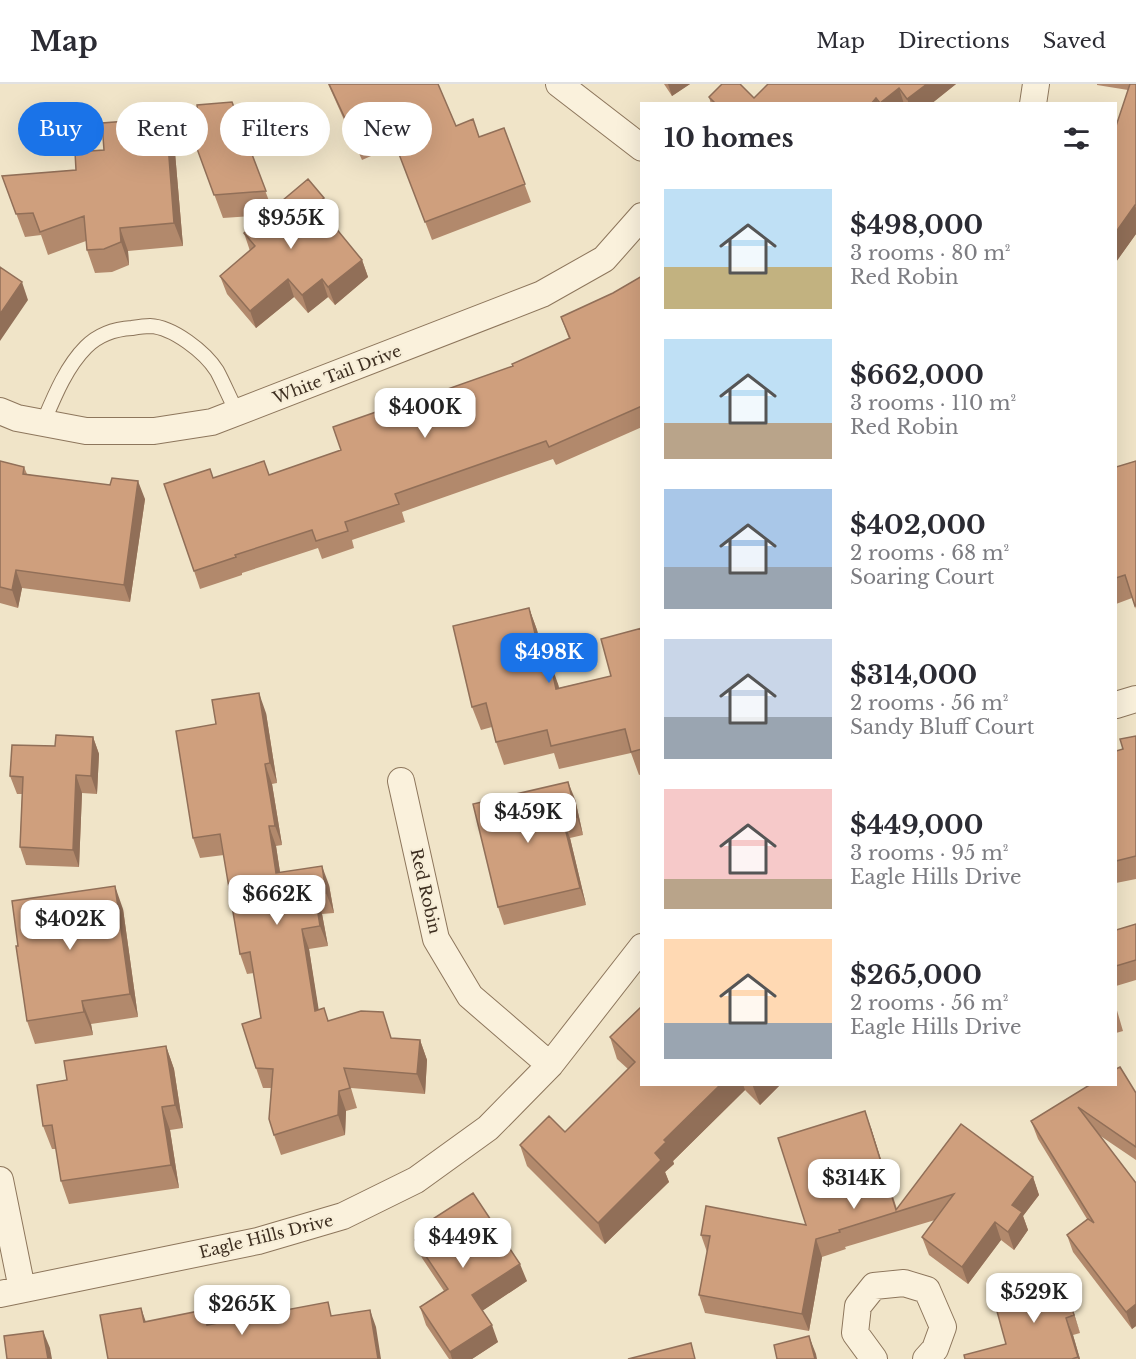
<!DOCTYPE html>
<meta charset="utf-8">
<style>
body{margin:0;font-family:"Libre Baskerville",serif;background:#f2f2f3;color:#2b2b33;height:100vh;display:flex;flex-direction:column;font-size:22px;white-space:nowrap}
*{box-sizing:border-box;margin:0}
p{font-size:20px;color:#7c7c81}
.icon{flex:none;width:33px;height:33px;fill:none;stroke:currentColor;stroke-width:2;stroke-linecap:round;stroke-linejoin:round}
.map{position:relative;flex:1;overflow:hidden}
.drawer{position:absolute;left:640px;top:18px;width:477px;height:984px;display:flex;flex-direction:column;background:#fff;border-radius:0px;box-shadow:0 6px 24px #0002}
.drawer>*{flex:none}
.hud{position:absolute;left:18px;top:18px;width:532px;height:54px;display:flex;gap:12px}
.price{position:absolute;translate:-50% -51px;padding:0 14px;border-radius:12px;background:#fff;color:#222;font-size:20px;line-height:39px;filter:drop-shadow(0 2px 3px #0008)}
.price::after{content:'';position:absolute;left:50%;top:36px;width:18px;height:14px;margin-left:-9px;background:inherit;clip-path:polygon(0 0,100% 0,50% 100%)}
.price.current{background:#1a73e8;color:#fff}
ul{padding:0;list-style:none}
li{display:flex;align-items:center;gap:18px;height:150px;padding:0 24px}
li span{display:grid;place-items:center;flex:none;width:168px;height:120px;border-radius:0px;color:#555}
li>.icon{margin-inline-start:auto}
span .icon{width:72px;height:72px;fill:#fffc;stroke-width:1}
li b{font-size:26px}
h2{display:flex;justify-content:space-between;align-items:center;height:72px;padding:0 24px;font-size:26px}
.chip{padding:0 21px;border-radius:27px;background:#fff;box-shadow:0 6px 24px #0002;font-size:21px;line-height:54px}
.chip.current{background:#1a73e8;color:#fff}
header{display:flex;align-items:center;gap:36px;box-sizing:border-box;height:84px;padding:0 30px;background:#fff;border-bottom:2px solid #e1e1e2}
header strong{font-size:28px}
nav{display:flex;gap:33px;margin-inline-start:auto;font-size:21px}
.map>svg:first-child{display:block}
.lines{fill:none;stroke-linecap:round;stroke-linejoin:round}
.lane-casing{stroke:#8d765c;stroke-width:16}
.street-casing{stroke:#8d765c;stroke-width:28}
.lane{stroke:#faf1dc;stroke-width:14}
.street{stroke:#faf1dc;stroke-width:26}
.wall{fill:#b2896c}
.shaded-wall{fill:#916f58}
.building{fill:#cf9f7d;stroke:#916f58;stroke-width:1.5}
.labels{text-anchor:middle;dominant-baseline:central;stroke-width:4.5;stroke-linejoin:round;paint-order:stroke}
.street-label{font-size:16px;fill:#3d2e20;stroke:#f7eed8}
</style>
<header>
<strong>Map</strong>
<nav><a>Map</a><a>Directions</a><a>Saved</a></nav>
</header>
<div class="map">
<svg width="1136" height="1275" viewBox="0 0 1136 1275">
<rect width="100%" height="100%" fill="#f0e4c8"/>
<g class="lines">
<!-- lane casing -->
<g class="lane-casing">
<path id="lane" d="M43 339C54 313 66 283 86 263 98 251 115 245 132 244 138 243 144 242 150 242 173 243 205 268 217 287 224 300 230 315 237 328"/>
</g>
<!-- street casing -->
<g class="street-casing">
<path id="street" d="M559 0 642 64
M1033 20 1036 0
M0 327 17 334 86 347H154L212 338 542 210 604 175 642 132
M1116 621 1136 615
M401 697 436 855 470 912 550 981
M0 1096 22 1205
M0 1210 258 1157 343 1132 416 1096 488 1044 550 981 642 863
M874 1275 855 1249 858 1222 874 1202 904 1199 927 1206 943 1243 935 1265 926 1275"/>
</g>
<!-- lane -->
<use href="#lane" class="lane"/>
<!-- street -->
<use href="#street" class="street"/>
</g>
<!-- wall -->
<path class="wall" d="M328 0H438L456 42 479 53 504 44 531 118 432 156 396 61 362 76Z
M664 0H690L672 12Z
M768 0H956L931 20H711L709 13 754 14Z
M1097 0H1136V150L1116 178V42L1128 6 1097 1Z
M232 18 272 125 324 114 330 131 327 134 362 176 368 193 335 221 328 213 308 229 294 213 256 244 227 210 220 192 250 167 244 149 266 131 223 134 185 32 198 31Z
M174 57 183 162 128 167 129 181 112 188 95 189 87 166 86 157 48 171 41 151 25 153 2 92 76 86 104 66Z
M642 192V343L556 381 553 375 402 428 405 438 352 456 354 464 322 475 318 464 242 489V491L200 505 194 487 269 391 341 366 377 330 513 282 569 255 561 233 613 209Z
M0 377 24 383 27 390 145 415 130 518 22 504 18 524 0 519Z
M1136 377V525L1132 514 1116 520V383Z
M529 524 537 546 545 578 558 600 559 604 611 592 642 544V690L639 691 631 669 559 685 554 669 504 681 496 658 492 643 481 646 472 623Z
M266 629 277 699 272 700 282 761 276 762 280 788 329 801 334 829 322 830 328 862 309 865 318 925 328 937 392 954 420 956 427 976 425 1010 351 1004 357 1024 346 1027 345 1051 281 1071 274 1051 271 1004H263L256 984 261 934 254 889 247 890 240 870 224 771 200 774 193 754 216 640Z
M1136 652V795L1116 799V667L1123 665Z
M93 653 99 670 97 710 82 709 79 783 26 781 20 763 22 710H17L10 692 55 662Z
M575 715 583 751 570 754 586 821 504 841 498 823Z
M123 825 138 933 91 940 93 951 35 960 27 937Z
M1136 840V896L1116 902V846Z
M642 922V1000H781L760 1021 745 1006 673 1077 674 1080 665 1088 669 1098 605 1160 527 1082 520 1061 565 1048 628 985 617 975 610 953Z
M1116 923 1123 947 1116 949Z
M166 962 174 985 183 1044 170 1046 179 1104 69 1120 61 1097 56 1065H52L43 1042 67 996Z
M1136 1009V1076L1099 1051 1136 1099V1242L1132 1245 1073 1168 1067 1151 1087 1135 1038 1055 1031 1037Z
M961 1040 1033 1093 1039 1111 1023 1132 1028 1146 1014 1166 1001 1156 968 1200 929 1171 922 1153 935 1136 845 1163 846 1165 822 1173 809 1247 705 1229 699 1211 707 1168 701 1151 806 1141 871 1044 897 1125Z
M425 1140 527 1197 482 1227 498 1258 472 1275H449L426 1241 420 1223 444 1207 422 1174 415 1156 428 1148Z
M1032 1195 1034 1203 1063 1195 1080 1249 1073 1251 1080 1275H965L1006 1260 1011 1215Z"/>
<!-- shaded-wall -->
<path class="shaded-wall" d="M668 0H690L672 12Z
M927 0H956L931 20H909L907 15Z
M899 4 904 20H881L880 19Z
M876 14 879 20H871Z
M166 34 174 57 183 162 174 139Z
M324 114 330 131 322 138 316 120Z
M1135 121 1136 124V150L1116 178V148Z
M120 144 128 167 129 181 121 158Z
M362 176 368 193 335 221 328 203Z
M288 195 294 213 256 244 250 227Z
M322 195 328 213 308 229 302 211Z
M22 198 28 216 0 257V230Z
M138 397 145 415 130 518 124 501Z
M16 486 22 504 18 524 12 506Z
M529 524 537 546 550 602 542 579Z
M550 577 558 600 565 628 556 605Z
M259 609 266 629 277 699 270 679Z
M93 653 99 670 97 710 91 692Z
M265 680 272 700 282 761 275 742Z
M76 691 82 709 79 783 73 766Z
M568 698 575 715 583 751 577 733Z
M563 736 570 754 586 821 580 804Z
M269 742 276 762 283 808 276 789Z
M322 782 329 801 334 829 326 809Z
M115 802 123 825 138 933 130 910Z
M315 811 322 830 328 862 320 842Z
M302 845 309 865 322 946 315 927Z
M82 917 91 940 93 951 84 928Z
M420 956 427 976 425 1010 417 990Z
M166 962 174 985 183 1044 175 1021Z
M721 1000H743L745 1006 673 1077 674 1080 665 1088 669 1098 605 1160 598 1139 655 1069 664 1056Z
M752 1000H781L760 1021Z
M339 1007 346 1027 345 1051 338 1031Z
M162 1023 170 1046 179 1104 171 1081Z
M865 1027 871 1044 897 1128Z
M1033 1093 1039 1111 1023 1132 1028 1146 1014 1166 1008 1148 1012 1121Z
M995 1138 1001 1156 968 1200 962 1183Z
M816 1155 822 1173 809 1247 802 1230Z
M520 1180 527 1197 479 1229 472 1211Z
M1063 1195 1069 1213 1080 1249 1074 1231Z
M1136 1220V1242L1132 1245 1126 1228Z
M141 1224 147 1241 144 1238Z
M370 1226 376 1243 381 1275H378Z
M1066 1234 1073 1251 1080 1275H1078V1273Z
M492 1241 498 1258 472 1275H452L450 1268Z
M43 1247 50 1264 52 1275H48Z
M809 1252 816 1270 817 1275H815Z"/>
<!-- building -->
<path class="building" d="M329 0H438L456 42 473 35 479 53 504 44 525 100 425 138 389 44 356 58Z
M722 0H740L754 14 768 0H927L907 15 899 4 880 19 876 14 871 20H716L709 13Z
M1130 0H1136V121H1135L1116 148V42Z
M232 18 266 107 214 111 185 32 198 31 197 21Z
M166 34 174 139 120 144 121 158 104 165 87 166 84 132 40 148 33 129 16 130 2 92 76 86 75 68 104 66 102 39Z
M308 95 324 114 316 120 362 176 328 203 322 195 302 211 288 195 250 227 220 192 255 162 244 149Z
M0 183 22 198 0 230Z
M642 192V322L549 363 546 357 395 410 399 420 345 438 348 447 316 457 312 446 235 471 236 473 194 487 164 400 210 385 213 394 264 377 269 391 341 366 333 343 376 328 377 330 513 282 512 280 570 254 561 233 613 209Z
M0 377 24 383 23 390 110 401 112 394 138 397 124 501 16 486 12 506 0 503Z
M1136 377V521L1135 522 1125 491 1116 494V383Z
M529 524 542 579 550 577 556 605 611 592 601 555 642 544V665L631 668 625 645 551 662 547 646 496 658 486 619 472 623 453 542Z
M259 609 270 679 265 680 275 742H269L276 789 322 782 326 809 315 811 320 842 302 845 315 927 324 924 328 937 361 927 383 928 391 954 420 956 417 990 344 984 350 1004 339 1007 338 1031 274 1051 269 1035 273 985 256 984 242 940 261 934 250 868 240 870 220 750 193 754 176 647 216 640 212 616Z
M56 651 93 653 91 692 76 691 73 766 20 763 23 693 10 692 12 661 55 662Z
M1136 652V772L1116 777V667L1123 665 1120 655Z
M568 698 577 733 563 736 580 804 498 823 473 720Z
M115 802 130 910 82 917 84 928 27 937 16 862H18L12 817Z
M1136 840V876L1116 882V846Z
M642 922V1000H721L664 1056 666 1058 655 1069 661 1076 598 1139 520 1061 549 1032 565 1048 635 978 610 953Z
M166 962 175 1021 162 1023 171 1081 61 1097 52 1041 43 1042 37 1001 67 996 64 977Z
M1120 983 1136 1009V1063L1078 1023 1136 1099V1220L1126 1228 1067 1151 1088 1135 1094 1139 1031 1037 1091 1000H1116V985Z
M865 1027 896 1126 961 1040 1033 1093 1012 1121 1022 1128 1008 1148 995 1138 962 1183 922 1153 954 1110 839 1146 840 1148 816 1155 802 1230 699 1211 710 1152 701 1151 706 1122 806 1141 778 1054Z
M473 1109 520 1180 472 1211 492 1241 450 1268 420 1223 448 1205 415 1156 429 1147 425 1140Z
M1032 1195 1034 1203 1063 1195 1074 1231 1066 1234 1078 1273 1072 1275H965L964 1271 1006 1260 995 1220 1011 1215 1007 1202Z
M328 1218 331 1232 370 1226 378 1275H108L100 1231 141 1224 144 1238 204 1226 207 1241Z
M43 1247 48 1275H7L4 1252Z
M809 1252 815 1275H777L774 1261Z
M691 1259 695 1275H628Z"/>
<g class="labels">
<!-- street labels -->
<g class="street-label">
<text transform="translate(337 290) rotate(-21)">White Tail Drive</text>
<text transform="translate(426 807) rotate(77)">Red Robin</text>
<text transform="translate(266 1152) rotate(-14)">Eagle Hills Drive</text>
</g>
</g>
</svg>
<b class="price" style="left:291px;top:166px">$955K</b>
<b class="price" style="left:425px;top:355px">$400K</b>
<b class="price current" style="left:549px;top:600px">$498K</b>
<b class="price" style="left:528px;top:760px">$459K</b>
<b class="price" style="left:277px;top:842px">$662K</b>
<b class="price" style="left:70px;top:867px">$402K</b>
<b class="price" style="left:854px;top:1126px">$314K</b>
<b class="price" style="left:463px;top:1185px">$449K</b>
<b class="price" style="left:1034px;top:1240px">$529K</b>
<b class="price" style="left:242px;top:1252px">$265K</b>
<div class="hud">
<a class="chip current">Buy</a>
<a class="chip">Rent</a>
<a class="chip">Filters</a>
<a class="chip">New</a>
</div>
<section class="drawer">
<h2>10 homes<svg class="icon" aria-label="filters" viewBox="0 0 24 24"><path d="M4 7h16M4 17h16"/><circle cx="9" cy="7" r="2"/><circle cx="15" cy="17" r="2"/></svg></h2>
<ul>
<li><span style="background:linear-gradient(#bfe0f5 65%,#c2b280 0)"><svg class="icon" aria-label="home" viewBox="0 0 24 24"><path d="M3 11l9-7 9 7M6 9v11h12V9"/></svg></span><div><b>$498,000</b><p>3 rooms · 80 m²</p><p>Red Robin</p></div></li>
<li><span style="background:linear-gradient(#bfe0f5 70%,#b9a48a 0)"><svg class="icon" aria-label="home" viewBox="0 0 24 24"><path d="M3 11l9-7 9 7M6 9v11h12V9"/></svg></span><div><b>$662,000</b><p>3 rooms · 110 m²</p><p>Red Robin</p></div></li>
<li><span style="background:linear-gradient(#a9c7e8 65%,#9aa5b1 0)"><svg class="icon" aria-label="home" viewBox="0 0 24 24"><path d="M3 11l9-7 9 7M6 9v11h12V9"/></svg></span><div><b>$402,000</b><p>2 rooms · 68 m²</p><p>Soaring Court</p></div></li>
<li><span style="background:linear-gradient(#c9d6e8 65%,#9aa5b1 0)"><svg class="icon" aria-label="home" viewBox="0 0 24 24"><path d="M3 11l9-7 9 7M6 9v11h12V9"/></svg></span><div><b>$314,000</b><p>2 rooms · 56 m²</p><p>Sandy Bluff Court</p></div></li>
<li><span style="background:linear-gradient(#f6c9c9 75%,#b9a48a 0)"><svg class="icon" aria-label="home" viewBox="0 0 24 24"><path d="M3 11l9-7 9 7M6 9v11h12V9"/></svg></span><div><b>$449,000</b><p>3 rooms · 95 m²</p><p>Eagle Hills Drive</p></div></li>
<li><span style="background:linear-gradient(#ffd9b3 70%,#9aa5b1 0)"><svg class="icon" aria-label="home" viewBox="0 0 24 24"><path d="M3 11l9-7 9 7M6 9v11h12V9"/></svg></span><div><b>$265,000</b><p>2 rooms · 56 m²</p><p>Eagle Hills Drive</p></div></li>
</ul>
</section>
</div>
